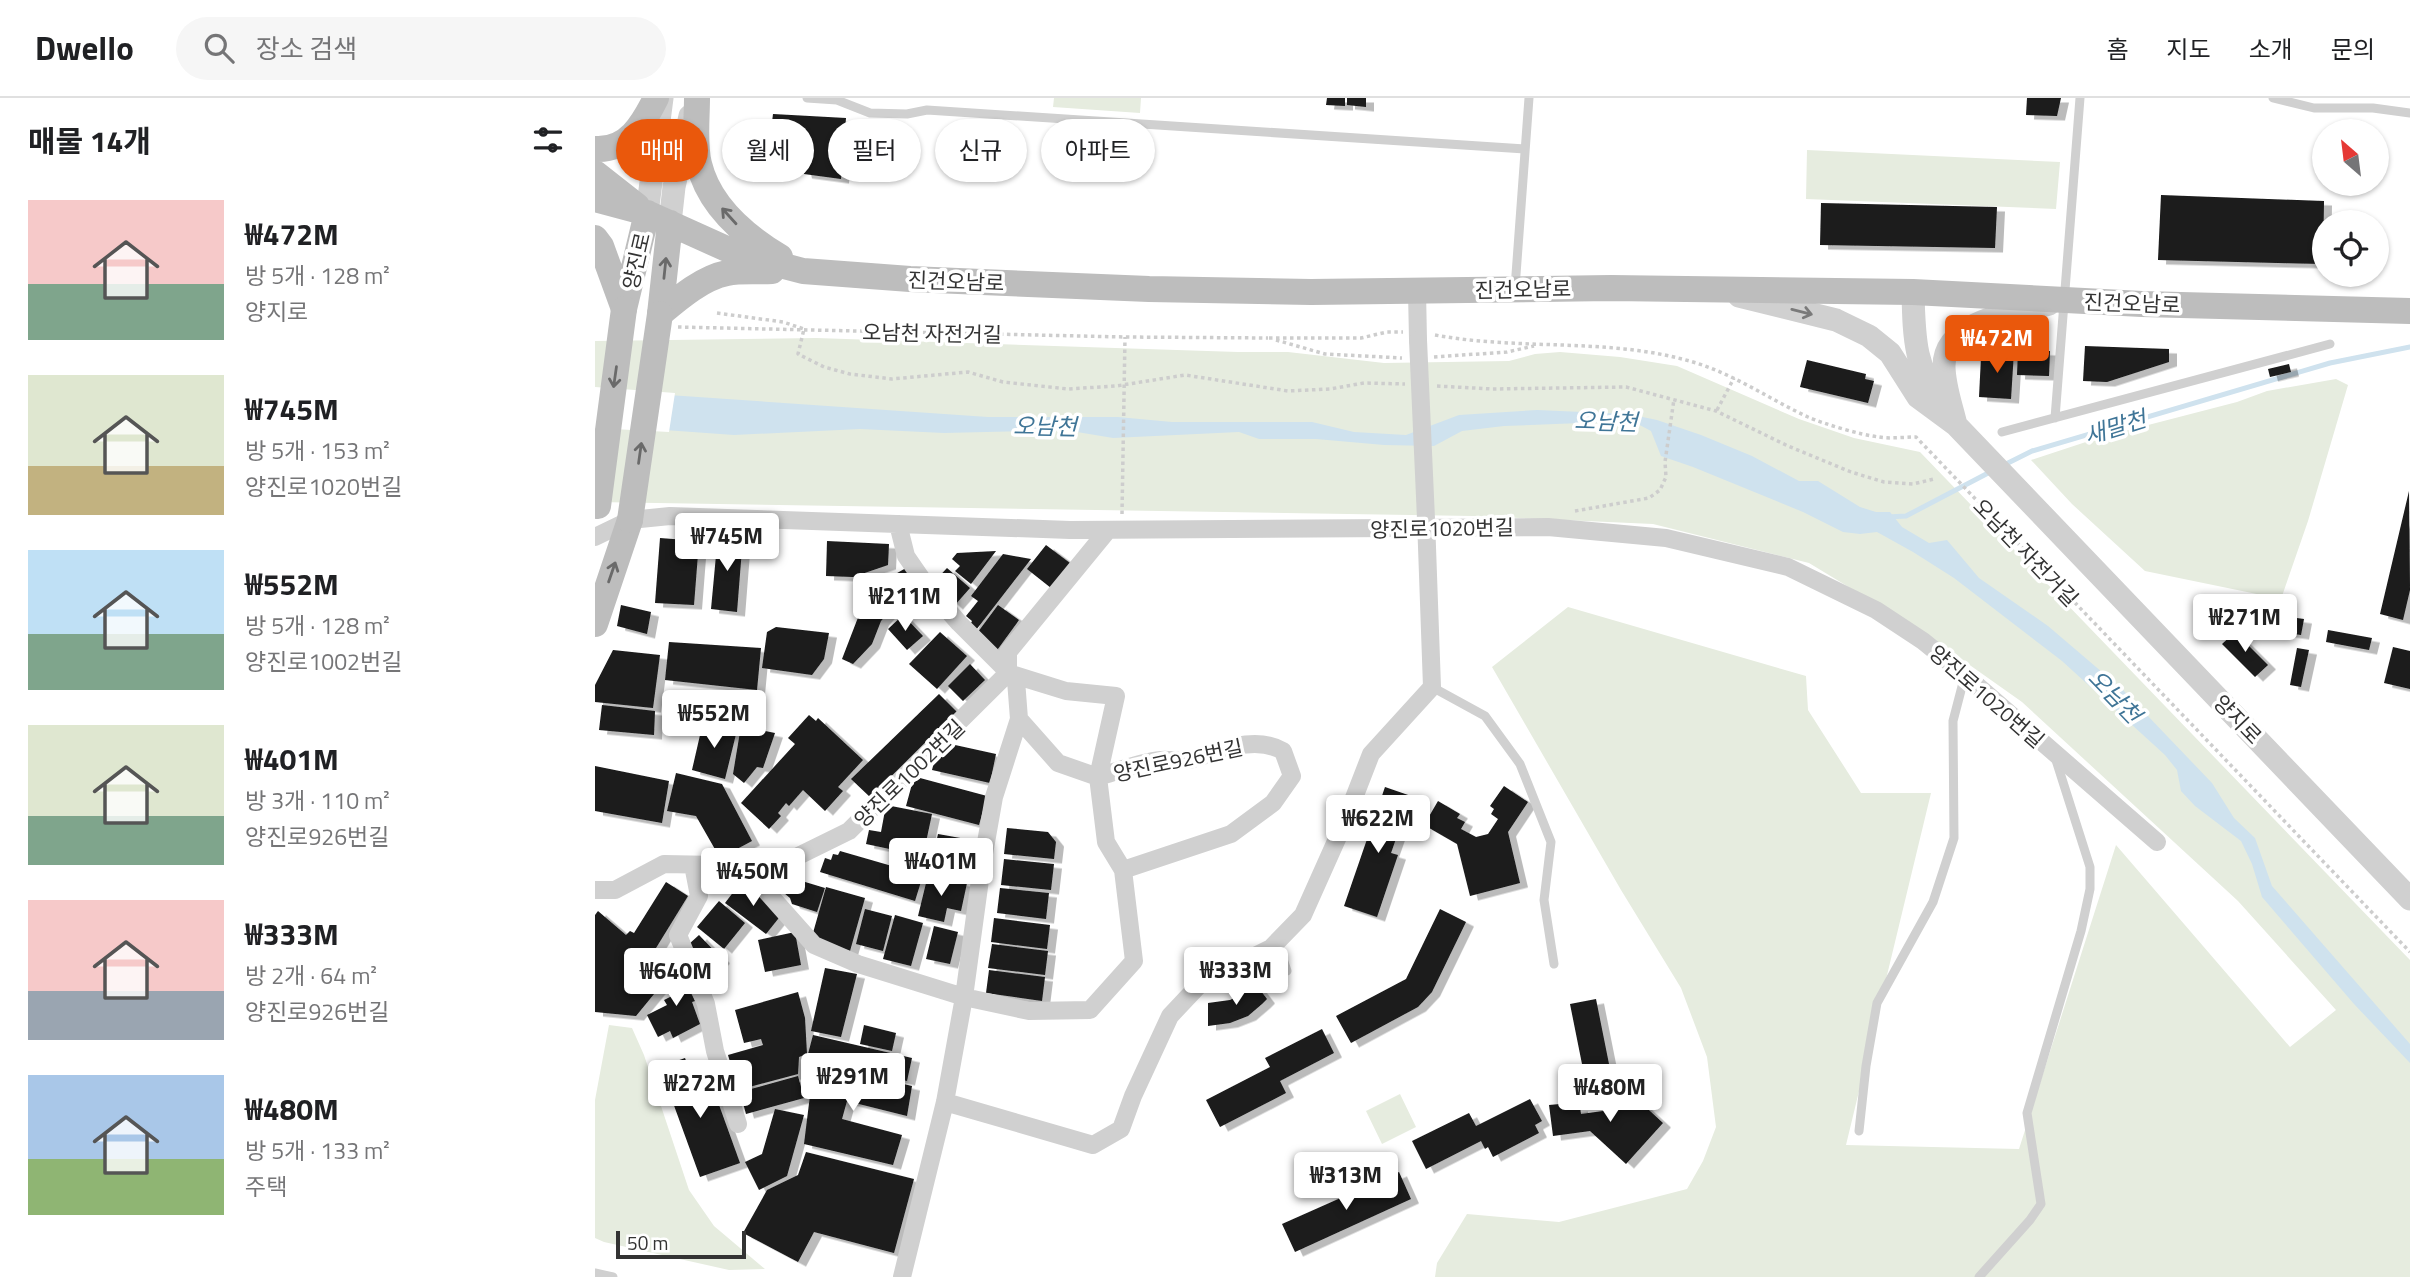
<!DOCTYPE html>
<html lang="ko">
<meta charset="utf-8">
<style>
body{margin:0;font-family:"Titillium Web","Noto Sans KR",sans-serif;background:#f6f6f6;color:#202124;height:100vh;display:flex;flex-direction:column;font-size:26px;white-space:nowrap}
*{box-sizing:border-box;margin:0}
p{font-size:23px;color:#757577}
.icon{flex:none;width:38px;height:38px;fill:none;stroke:currentColor;stroke-width:2;stroke-linecap:round;stroke-linejoin:round}
.map{position:relative;flex:1;overflow:hidden}
.sheet{display:flex;flex-direction:column;background:#fff;width:595px}
.sheet>*{flex:none}
.top-card{position:absolute;left:21px;top:21px;width:665px;height:63px;display:flex;gap:14px}
.needle{width:46px;rotate:332deg}
.tools{position:absolute;left:1717px;top:21px;display:grid;gap:14px}
.tools a{display:grid;place-items:center;width:77px;height:77px;border-radius:50%;background:#fff;box-shadow:0 2px 5px #0004;font-size:35px}
.scale{position:absolute;left:21px;bottom:18px;width:130px;box-sizing:border-box;padding-left:7px;border:4px solid #333;border-top:0;font-size:19px;line-height:24px;white-space:nowrap;color:#333;-webkit-text-stroke:5px #fff;paint-order:stroke}
.price{position:absolute;translate:-50% -60px;padding:0 16px;border-radius:7px;background:#fff;color:#222;font-size:23px;line-height:46px;filter:drop-shadow(0 2px 4px #0008)}
.price::after{content:'';position:absolute;left:50%;top:42px;width:21px;height:16px;margin-left:-10px;background:inherit;clip-path:polygon(0 0,100% 0,50% 100%)}
.price.selected{background:#ea580c;color:#fff}
ul{padding:0;list-style:none}
li{display:flex;align-items:center;gap:21px;height:175px;padding:0 28px}
li span{display:grid;place-items:center;flex:none;width:196px;height:140px;border-radius:0px;color:#555}
li>.icon{margin-inline-start:auto}
span .icon{width:84px;height:84px;fill:#fffc;stroke-width:1}
li b{font-size:30px}
h2{display:flex;justify-content:space-between;align-items:center;height:84px;padding:0 28px;font-size:30px}
.chip{padding:0 24px;border-radius:32px;background:#fff;box-shadow:0 2px 5px #0004;font-size:24px;line-height:63px}
.chip.selected{background:#ea580c;color:#fff}
header{display:flex;align-items:center;gap:42px;box-sizing:border-box;height:98px;padding:0 35px;background:#fff;border-bottom:2px solid #e0e0e0}
header strong{font-size:33px}
nav{display:flex;gap:38px;margin-inline-start:auto;font-size:24px}
.search{width:490px;height:63px;background:#f6f6f6;display:flex;align-items:center;gap:18px;box-sizing:border-box;padding:0 24px;border-radius:38px;color:#757577;font-size:26px}
main{display:flex;flex:1;min-height:0}
.map>svg:first-child{display:block}
.green{fill:#e6ecdf}
.water{fill:#cfe2ee}
.pier{fill:#fff}
.lines{fill:none;stroke-linecap:round;stroke-linejoin:round}
.stream{stroke:#cfe2ee;stroke-width:5}
.building{fill:#1a1a1a;filter:url(#shadow)}
.path{stroke:#cdcdcd;stroke-width:3.5;stroke-dasharray:3.5 3.5;stroke-linecap:butt}
.service{stroke:#d0d0d0;stroke-width:9}
.minor{stroke:#d0d0d0;stroke-width:18}
.tertiary{stroke:#d0d0d0;stroke-width:23}
.secondary{stroke:#bdbdbd;stroke-width:26}
.minor-bridge{stroke:#d0d0d0;stroke-width:18}
.secondary-bridge{stroke:#bdbdbd;stroke-width:26}
.oneway{stroke:#6a6a6a}
.oneway2{stroke:#7a7a7a}
.labels{text-anchor:middle;dominant-baseline:central;stroke-width:7;stroke-linejoin:round;paint-order:stroke}
.street-label{font-size:21px;fill:#333;stroke:#fff}
.water-label{font-size:23px;font-style:italic;fill:#3f7597;stroke:#fff}
</style>
<header>
<strong>Dwello</strong>
<div class="search"><svg class="icon" aria-label="search" viewBox="0 0 24 24"><circle cx="10" cy="10" r="6"/><path d="M15 15l6 6"/></svg>장소 검색</div>
<nav><a>홈</a><a>지도</a><a>소개</a><a>문의</a></nav>
</header>
<main>
<section class="sheet">
<h2>매물 14개<svg class="icon" aria-label="filters" viewBox="0 0 24 24"><path d="M4 7h16M4 17h16"/><circle cx="9" cy="7" r="2"/><circle cx="15" cy="17" r="2"/></svg></h2>
<ul>
<li><span style="background:linear-gradient(#f6c9c9 60%,#7fa58c 0)"><svg class="icon" aria-label="home" viewBox="0 0 24 24"><path d="M3 11l9-7 9 7M6 9v11h12V9"/></svg></span><div><b>₩472M</b><p>방 5개 · 128 m²</p><p>양지로</p></div></li>
<li><span style="background:linear-gradient(#dfe7d0 65%,#c2b280 0)"><svg class="icon" aria-label="home" viewBox="0 0 24 24"><path d="M3 11l9-7 9 7M6 9v11h12V9"/></svg></span><div><b>₩745M</b><p>방 5개 · 153 m²</p><p>양진로1020번길</p></div></li>
<li><span style="background:linear-gradient(#bfe0f5 60%,#7fa58c 0)"><svg class="icon" aria-label="home" viewBox="0 0 24 24"><path d="M3 11l9-7 9 7M6 9v11h12V9"/></svg></span><div><b>₩552M</b><p>방 5개 · 128 m²</p><p>양진로1002번길</p></div></li>
<li><span style="background:linear-gradient(#dfe7d0 65%,#7fa58c 0)"><svg class="icon" aria-label="home" viewBox="0 0 24 24"><path d="M3 11l9-7 9 7M6 9v11h12V9"/></svg></span><div><b>₩401M</b><p>방 3개 · 110 m²</p><p>양진로926번길</p></div></li>
<li><span style="background:linear-gradient(#f6c9c9 65%,#9aa5b1 0)"><svg class="icon" aria-label="home" viewBox="0 0 24 24"><path d="M3 11l9-7 9 7M6 9v11h12V9"/></svg></span><div><b>₩333M</b><p>방 2개 · 64 m²</p><p>양진로926번길</p></div></li>
<li><span style="background:linear-gradient(#a9c7e8 60%,#8fb573 0)"><svg class="icon" aria-label="home" viewBox="0 0 24 24"><path d="M3 11l9-7 9 7M6 9v11h12V9"/></svg></span><div><b>₩480M</b><p>방 5개 · 133 m²</p><p>주택</p></div></li>
</ul>
</section>
<div class="map">
<svg width="1815" height="1179" viewBox="0 0 1815 1179">
<defs>
<filter id="shadow"><feDropShadow dx="8" dy="4.5" stdDeviation="0" flood-color="#0004"/></filter>
</defs>
<rect width="100%" height="100%" fill="#fff"/>
<!-- green -->
<path class="green" d="M459 0H546L545 15 458 9Z
M1212 52 1465 64 1461 111 1211 101Z
M221 240 643 254H693L789 265 914 263 940 256 965 254 1025 259 1082 268 1204 321 1259 340 1325 354 1815 862V1179H840L842 1165 872 1116 964 1124 1092 1091 1108 1063 1121 1029 1112 959 1086 890 1026 792 897 569 973 509 1211 578 1213 612 1266 695H1336L1251 1047 1424 1051 1521 747 1695 949 1741 912 1643 803 1427 604 1328 534 1214 465 1058 426 878 418 0 404V243Z
M1741 281 1753 287 1713 423 1686 501 1550 473 1477 406 1436 362 1503 340 1642 304 1672 293Z
M14 927 37 930 49 957 94 1092 119 1128 170 1171 134 1172 9 1144 0 1140V1002Z
M805 996 821 1029 787 1046 771 1013Z"/>
<!-- water -->
<path class="water" d="M0 292 393 319H523L577 324H717L759 334 811 337 864 317 942 312 1033 316 1062 322 1106 337 1157 358 1204 383H1223L1265 409 1281 414H1295L1307 429 1334 445 1352 442 1384 480 1453 528 1528 592 1617 685 1639 720 1660 740 1677 788 1815 946V965L1759 906 1667 799 1657 766 1646 743 1600 708 1586 693 1582 672 1570 657 1467 563 1359 480 1318 454 1282 434 1265 436 1248 434 1208 414 1098 369 1066 358 1056 333 1037 323 909 328 867 333 839 348 789 347 721 341H664L644 334 518 340 470 332 349 335 265 331 139 337 0 327Z"/>
<!-- pier -->
<path class="pier" d="M0 289 80 295 74 334 0 330Z"/>
<g class="lines">
<!-- stream -->
<path class="stream" d="M1409 367 1437 353 1735 265 1815 249
M1292 419 1311 418 1397 373"/>
</g>
<!-- building -->
<path class="building" d="M732 0H750V8L731 7Z
M752 0H771V9L752 7Z
M1432 0H1466L1462 18 1431 17Z
M178 16 251 20 246 81 209 76 208 72 196 66 186 53 184 43 175 41Z
M1566 97 1729 103 1728 166 1563 162Z
M1226 105 1402 109 1400 150 1225 147Z
M1490 248 1574 251V264L1512 284 1488 283Z
M1403 252 1419 253 1416 301 1384 299 1386 259Z
M1423 252 1455 253 1454 278 1422 277Z
M1212 262 1271 276 1270 281 1279 283 1273 305 1205 289Z
M1694 266 1696 274 1675 279 1673 271Z
M1814 393 1815 492 1808 522 1785 516Z
M123 436 148 438 142 514 116 511Z
M65 440 104 443 99 507 60 505Z
M232 443 294 446 293 467 258 479 231 478Z
M451 447 475 465 456 490 432 471Z
M401 453 376 486 360 473 365 468 357 461 362 455Z
M408 456 436 461 381 532 375 527 377 523 371 518 383 503 376 498Z
M311 470 324 493 294 514 286 523 277 546 258 566 247 561 274 491Z
M352 470 375 490 360 507 337 486Z
M1608 499 1652 510 1650 520 1606 509Z
M26 507 56 514 52 536 22 528Z
M403 507 424 522 400 555 380 538Z
M308 517 328 538 312 552 293 531Z
M1680 517 1709 521 1706 537 1678 533Z
M181 529 234 535 229 561 217 577 167 570 172 534Z
M1733 532 1777 540 1774 552 1731 544Z
M345 534 372 558 342 591 314 566Z
M1640 534 1673 567 1660 579 1627 546Z
M74 544 166 550 162 592 70 582Z
M1798 549 1815 553V591L1789 585Z
M1702 550 1714 552 1706 589 1695 587Z
M18 552 65 557 58 610 0 604V587Z
M375 566 390 582 368 603 353 588Z
M344 596 363 615 276 700 256 681Z
M7 607 60 613 59 637 4 632Z
M214 617 221 623 223 620 268 662 243 689 248 693 230 713 208 692 194 708 191 705 183 715 186 718 174 731 146 705 200 646 193 640Z
M108 624 142 632 130 681 97 672Z
M146 628 180 635 168 670 162 669 149 685 138 676Z
M351 645 401 656 395 685 337 672 340 660 344 661 346 654 349 655Z
M0 668 74 683 67 725 0 713Z
M81 675 127 686 157 743 125 760 101 718 72 713Z
M325 680 392 698 384 727 311 708 317 686Z
M909 688 933 704 913 734 925 785 875 798 862 746 829 727 843 703 865 716 862 720 870 724 866 731 881 739 893 736 903 721 896 716 899 711 895 708Z
M790 689 816 698 796 755 803 757 782 819 749 808Z
M291 707 337 716 328 758 271 746 274 732 286 734Z
M412 730 453 734 461 744 459 761 409 756Z
M343 736 371 741 366 769 337 763Z
M245 753 328 777 320 803 225 774 230 760 236 762 238 756 243 757Z
M409 761 459 766 456 792 406 787Z
M187 777 230 790 222 814 197 806 195 800 183 790Z
M333 777 372 785 366 813 352 810 349 824 323 818Z
M71 784 93 798 61 850 73 879 41 918 0 914V817L3 813 31 837 35 833 39 835Z
M146 784 187 816 171 836 130 805Z
M231 789 270 800 255 853 216 842Z
M405 790 454 795 451 821 402 815Z
M124 803 150 825 129 851 102 829Z
M270 811 297 818 288 853 261 846Z
M845 811 871 824 837 894 823 909 756 945 741 918 811 881Z
M300 817 328 825 316 868 288 861Z
M399 820 455 827 452 851 396 844Z
M339 828 363 834 355 866 331 861Z
M200 834 206 867 170 874 163 842Z
M104 837 127 861 117 871 93 847Z
M397 846 453 853 450 877 393 870Z
M84 863 98 891 95 893 100 903 97 904 105 926 78 940 75 933 63 939 52 917 72 907 69 902 87 893 74 868Z
M230 870 262 876 246 939 216 933Z
M394 872 450 879 447 903 391 895Z
M659 884 672 901 667 906 653 918 635 925 613 928V905L635 902 647 896Z
M203 894 210 920 212 956 204 959 203 976 143 992 133 957 168 947 166 941 149 945 140 912Z
M1001 901 1018 986 992 991 975 906Z
M269 927 301 935 297 953 265 946Z
M727 931 739 955 685 983 691 995 625 1029 611 1002 675 969 670 960Z
M218 937 317 960 312 983 212 960Z
M90 960 100 988 115 982 145 1065 105 1079 65 969Z
M219 965 317 988 312 1018 252 1003 247 1021 307 1037 298 1067 209 1046Z
M203 978 209 1000 151 1016 145 994Z
M1030 990 1068 1025 1031 1066 995 1033 958 1038 954 1007 976 1005 977 1010 985 1009 986 1016 1008 1013Z
M935 1001 947 1023 940 1027 944 1035 898 1059 893 1049 890 1051 886 1043 831 1071 817 1043 874 1015 881 1028Z
M180 1011 209 1017 192 1078 164 1092 150 1064 167 1056Z
M211 1054 319 1081 299 1155 219 1134 203 1164 148 1135 172 1092 203 1077Z
M804 1074 816 1101 700 1154 687 1126Z"/>
<g class="lines">
<!-- path -->
<path class="path" d="M122 215 188 224 209 231 203 256 229 269 255 276 297 281 373 274 408 284 473 291 521 288 590 277 693 293 735 291 769 285 810 286
M83 229 530 239 673 240
M840 237C925 253 1014 239 1098 264 1139 276 1174 301 1213 319 1229 326 1266 337 1284 339 1296 341 1309 339 1321 339L1815 854
M674 240H766L792 234H808
M681 242 730 256 807 260
M839 259 912 254 939 248
M842 288 897 291 1031 289 1121 313 1193 348 1256 374 1289 384 1318 386 1339 381
M1122 312 1139 280
M980 413 1054 400 1065 392 1071 379 1070 364 1079 301
M527 416 530 239"/>
<!-- service -->
<path class="service" d="M212 0 242 2 275 15 312 16 332 12 930 51
M1678 0 1719 10H1778L1815 15
M920 190 934 0
M1460 320 1485 0
M1407 334 1735 246
M837 589 890 618 925 666 956 744 949 802 959 866
M682 843 692 873
M1264 1033 1271 968 1282 905 1338 804 1359 740 1358 623 1370 577
M0 1175 18 1179
M1384 1179 1435 1122 1446 1106 1432 1015 1486 833 1495 791V769L1460 659"/>
<!-- minor -->
<path class="minor" d="M822 193 823 242
M303 426 311 458 331 487 364 525 421 582 424 621 399 699 387 767 369 899 350 1004 307 1179
M0 439 35 422 75 418 475 432 953 429 1071 440 1193 469 1281 512 1328 543 1370 577 1562 744
M413 575 471 593 521 598 503 679C523 673 545 664 566 662 575 661 585 664 594 662 624 654 658 636 688 653L697 678 678 705 636 736 528 772
M147 766 219 847 263 866 369 899 434 913 495 912 539 863 528 772 511 744 503 679 463 665 424 621
M98 767 104 798 83 837 111 906 120 953 143 1026
M0 792H20L69 766 122 767 193 763 254 733 413 575V554L513 432
M350 1004 498 1047 526 1031 538 998 575 918 607 884 676 850 708 817 750 723 776 656 837 589 831 421"/>
<!-- tertiary -->
<path class="tertiary" d="M52 115 67 0
M75 125 79 89 95 18
M1318 194C1319 244 1320 269 1349 313
M1144 198 1241 222 1274 238 1295 255 1323 299 1361 327 1815 801
M1361 327C1357 309 1349 288 1349 268 1349 222 1421 214 1454 206"/>
<!-- secondary -->
<path class="secondary" d="M102 0C102 21 99 46 104 66 114 108 150 138 185 159
M0 51C33 53 48 26 61 0
M0 75 42 108
M0 101 52 115 143 156 208 173 315 181 554 191 716 194 1016 190 1318 194 1547 206 1815 213
M0 140 6 148 29 211
M29 211 52 115
M65 216C84 200 107 180 132 175 146 172 163 174 177 173
M65 216 75 125
M0 526 35 422"/>
<!-- minor-bridge -->
<path class="minor-bridge" d="M823 242 831 421"/>
<!-- secondary-bridge -->
<path class="secondary-bridge" d="M3 408 29 211
M35 422 65 216"/>
</g>
<!-- one-way arrows -->
<defs><path id="oneway-shaft" d="M-6 0H5M1.5-3L5.5 0L1.5 3" fill="none" stroke-width="1.6" stroke-linecap="round" stroke-linejoin="round" transform="scale(1.75)"/></defs>
<g class="oneway">
<use href="#oneway-shaft" transform="translate(134 118) rotate(-132)"/>
<use href="#oneway-shaft" transform="translate(70 170) rotate(-84)"/>
<use href="#oneway-shaft" transform="translate(20 279) rotate(98)"/>
<use href="#oneway-shaft" transform="translate(45 355) rotate(-82)"/>
<use href="#oneway-shaft" transform="translate(17 474) rotate(-71)"/>
</g>
<use class="oneway2" href="#oneway-shaft" transform="translate(1207 214) rotate(14)"/>
<g class="labels">
<!-- street labels -->
<g class="street-label">
<text transform="translate(41 163) rotate(-77)">양진로</text>
<text transform="translate(361 183) rotate(2)">진건오남로</text>
<text transform="translate(928 191) rotate(-1)">진건오남로</text>
<text transform="translate(1537 205) rotate(2)">진건오남로</text>
<text transform="translate(337 235) rotate(1)">오남천 자전거길</text>
<text transform="translate(847 430) rotate(-1)">양진로1020번길</text>
<text transform="translate(1431 454) rotate(46)">오남천 자전거길</text>
<text transform="translate(1392 598) rotate(41)">양진로1020번길</text>
<text transform="translate(1643 621) rotate(46)">양지로</text>
<text transform="translate(583 662) rotate(-12)">양진로926번길</text>
<text transform="translate(314 675) rotate(-44)">양진로1002번길</text>
</g>
<!-- water labels -->
<g class="water-label">
<text transform="translate(1011 323) rotate(2)">오남천</text>
<text transform="translate(450 328) rotate(1)">오남천</text>
<text transform="translate(1520 329) rotate(-17)">새말천</text>
<text transform="translate(1520 598) rotate(46)">오남천</text>
</g>
</g>
</svg>
<div class="tools">
<a><svg class="needle" viewBox="-14 -14 28 28"><path d="M0-13l5 13h-10z" fill="#e53935"/><path d="M0 13l5-13h-10z" fill="#757577"/></svg></a>
<a><svg class="icon" aria-label="locate" viewBox="0 0 24 24"><circle cx="12" cy="12" r="6"/><path d="M12 2v4M12 18v4M2 12h4M18 12h4"/></svg></a>
</div>
<div class="scale">50 m</div>
<b class="price selected" style="left:1402px;top:277px">₩472M</b>
<b class="price" style="left:132px;top:475px">₩745M</b>
<b class="price" style="left:310px;top:535px">₩211M</b>
<b class="price" style="left:1650px;top:556px">₩271M</b>
<b class="price" style="left:119px;top:652px">₩552M</b>
<b class="price" style="left:783px;top:757px">₩622M</b>
<b class="price" style="left:346px;top:800px">₩401M</b>
<b class="price" style="left:158px;top:810px">₩450M</b>
<b class="price" style="left:641px;top:909px">₩333M</b>
<b class="price" style="left:81px;top:910px">₩640M</b>
<b class="price" style="left:258px;top:1015px">₩291M</b>
<b class="price" style="left:105px;top:1022px">₩272M</b>
<b class="price" style="left:1015px;top:1026px">₩480M</b>
<b class="price" style="left:751px;top:1114px">₩313M</b>
<div class="top-card">
<a class="chip selected">매매</a>
<a class="chip">월세</a>
<a class="chip">필터</a>
<a class="chip">신규</a>
<a class="chip">아파트</a>
</div>
</div>
</main>
